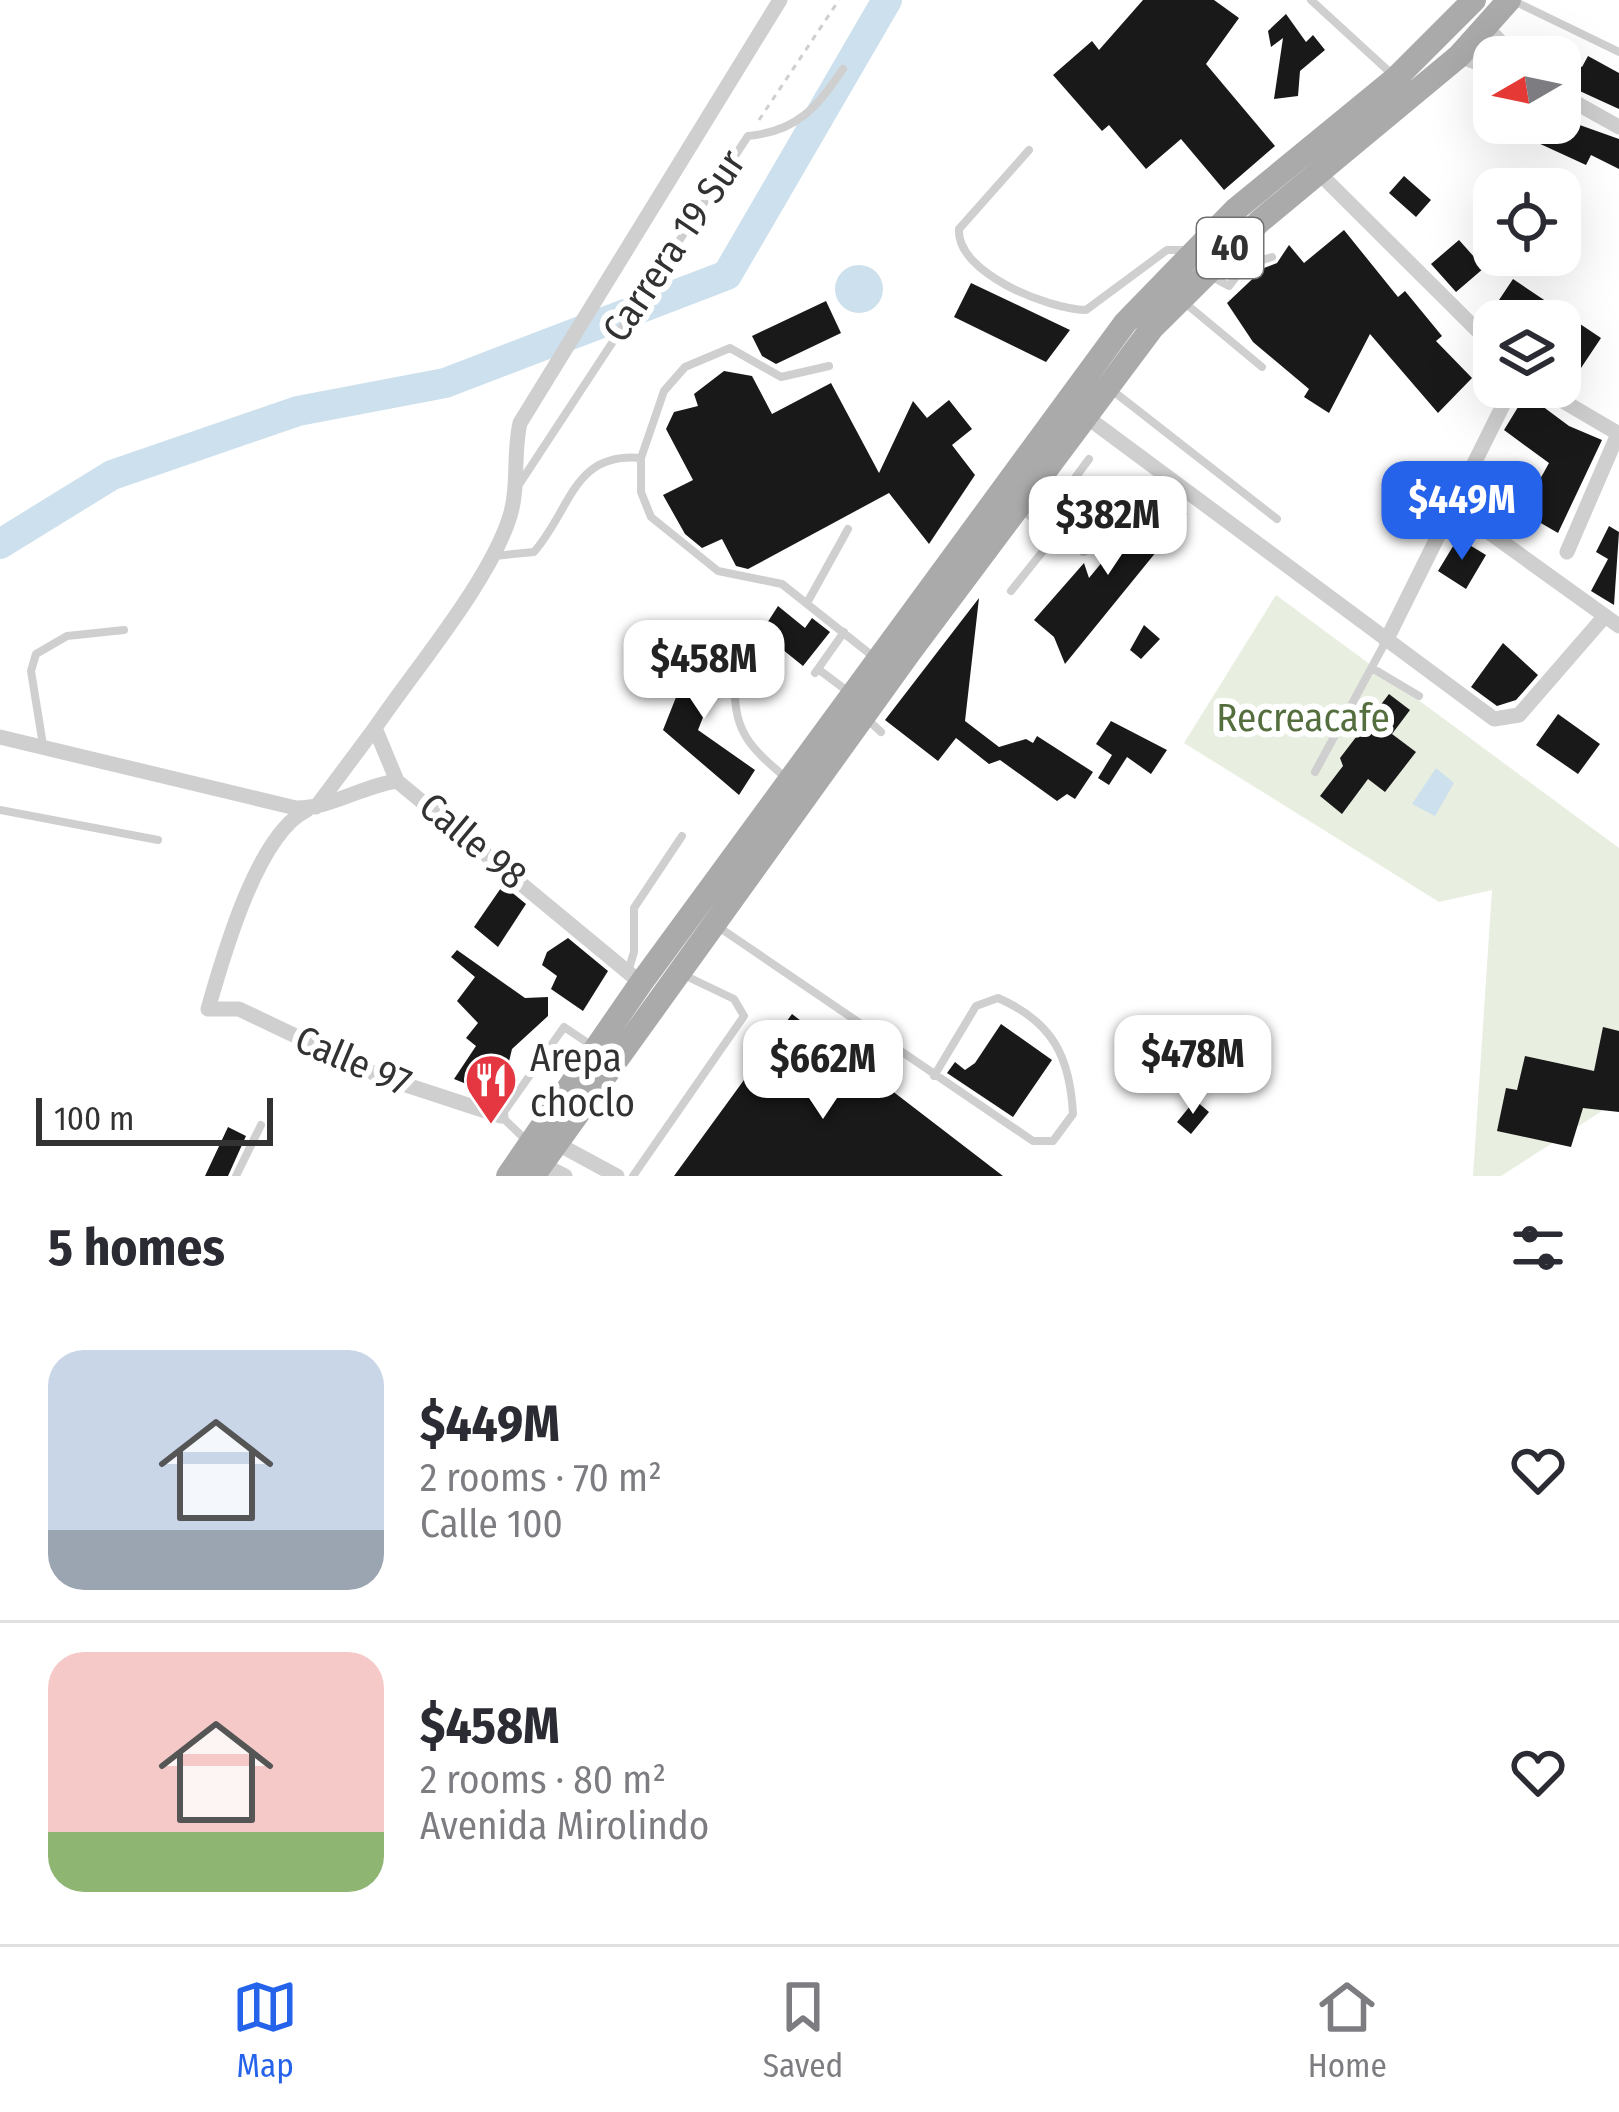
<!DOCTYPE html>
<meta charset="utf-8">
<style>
body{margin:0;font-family:"Fira Sans Condensed",sans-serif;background:#f7f7f7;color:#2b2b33;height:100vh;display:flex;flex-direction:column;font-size:45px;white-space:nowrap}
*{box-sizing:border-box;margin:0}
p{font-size:39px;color:#7c7c81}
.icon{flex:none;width:66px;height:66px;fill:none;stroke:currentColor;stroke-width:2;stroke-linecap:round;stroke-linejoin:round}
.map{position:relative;height:1176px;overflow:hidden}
.side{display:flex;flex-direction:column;background:#fff;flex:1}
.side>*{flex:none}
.needle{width:78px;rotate:261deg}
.controls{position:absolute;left:1473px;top:36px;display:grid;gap:24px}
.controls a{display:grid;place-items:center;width:108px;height:108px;border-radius:24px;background:#fff;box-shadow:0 12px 48px #0002;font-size:60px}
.scale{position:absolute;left:36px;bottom:30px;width:237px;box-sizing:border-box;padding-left:12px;border:6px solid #323232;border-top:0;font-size:33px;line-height:42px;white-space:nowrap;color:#323232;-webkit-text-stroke:9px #fff;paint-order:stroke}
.price{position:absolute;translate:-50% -102px;padding:0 27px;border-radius:24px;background:#fff;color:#222;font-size:39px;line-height:78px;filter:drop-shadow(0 3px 6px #0008)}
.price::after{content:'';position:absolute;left:50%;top:72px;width:36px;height:27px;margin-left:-18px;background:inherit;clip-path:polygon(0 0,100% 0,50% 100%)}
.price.on{background:#2563eb;color:#fff}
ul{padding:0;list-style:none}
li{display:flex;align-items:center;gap:36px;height:300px;padding:0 48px}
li+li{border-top:3px solid #e1e1e2}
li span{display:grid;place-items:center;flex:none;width:336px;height:240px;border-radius:36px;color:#555}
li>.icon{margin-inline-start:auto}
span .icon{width:144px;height:144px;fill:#fffc;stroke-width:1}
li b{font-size:51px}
h2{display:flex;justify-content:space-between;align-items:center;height:144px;padding:0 48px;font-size:51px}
.menu{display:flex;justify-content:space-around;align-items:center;height:168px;border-top:3px solid #e1e1e2;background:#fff;font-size:33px;color:#7c7c81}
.menu a{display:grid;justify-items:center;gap:6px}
.menu .on{color:#2563eb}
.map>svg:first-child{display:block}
.green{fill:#e8eee0}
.water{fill:#cde0ed}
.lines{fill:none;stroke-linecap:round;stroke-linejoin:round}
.river{stroke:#cde0ed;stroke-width:30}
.building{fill:#191919}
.path{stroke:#cfcfcf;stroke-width:3;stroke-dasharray:6 6;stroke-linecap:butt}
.lane{stroke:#cfcfcf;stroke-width:8}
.street{stroke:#cfcfcf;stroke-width:15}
.primary{stroke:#aaa;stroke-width:24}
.labels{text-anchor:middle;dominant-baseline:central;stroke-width:12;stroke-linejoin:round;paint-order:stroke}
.shield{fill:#fff;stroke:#707070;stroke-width:3}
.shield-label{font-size:36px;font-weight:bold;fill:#323232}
.street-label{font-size:39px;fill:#323232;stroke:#fff}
.park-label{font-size:39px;fill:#546e3e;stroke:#fff}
.poi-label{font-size:39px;fill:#323232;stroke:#fff;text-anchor:start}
</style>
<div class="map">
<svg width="1619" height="1176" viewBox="0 0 1619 1176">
<rect width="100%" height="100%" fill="#fff"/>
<!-- green -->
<path class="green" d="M1276 595 1619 848V1100L1501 1176H1473L1492 890 1439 902 1184 743Z"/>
<!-- water -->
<path class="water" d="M835 289a24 24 0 1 1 48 0a24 24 0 1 1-48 0Z
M1436 768 1454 783 1435 816 1412 804Z"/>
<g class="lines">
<!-- river -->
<path class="river" d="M0 544 112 475 298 411 445 383 727 275 887 0"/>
</g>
<!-- building -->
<path class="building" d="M1143 0H1214L1239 18 1206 64 1275 146 1224 190 1181 139 1146 169 1109 125 1102 131 1053 75 1092 41 1099 50Z
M1286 14 1306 42 1313 35 1325 50 1300 71 1298 96 1274 99 1283 38 1271 47 1268 31Z
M1560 56 1582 67 1588 56 1619 73V109L1560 82Z
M1560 118 1619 139V169L1591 155 1586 165 1495 123H1560Z
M1404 176 1431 200 1416 217 1389 193Z
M1344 230 1398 297 1405 291 1442 336 1436 341 1472 378 1438 413 1370 334 1329 413 1304 397 1309 389 1253 342 1227 303 1264 268 1277 263 1289 245 1304 263Z
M1459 240 1484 268 1456 292 1431 264Z
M1513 279 1601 338 1569 386 1560 380V321H1485Z
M971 283 1070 330 1046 362 954 317Z
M826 301 841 333 776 364 762 356 752 336Z
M724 371 752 376 772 414 831 383 879 473 913 401 927 418 949 400 972 429 952 445 975 475 929 544 889 493 748 569 736 566 722 539 702 548 685 534 663 495 693 480 666 429 674 412 698 406 694 394Z
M1526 394 1569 426 1602 440 1558 533 1522 512 1549 463 1504 430Z
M1479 482 1515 509 1502 527 1468 503Z
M1160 492 1187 514 1065 664 1054 637 1034 620 1084 563 1089 578Z
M1609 526 1619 532 1614 605 1591 591 1608 559 1596 552Z
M1458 538 1486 555 1466 589 1438 571Z
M979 598 965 721 999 747 1026 739 1033 743 1037 736 1093 772 1075 799 1067 794 1057 801 1000 760 989 764 956 738 938 761 885 720Z
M778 606 805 628 812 618 830 632 803 666 777 645 763 667 746 656Z
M1144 625 1160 639 1141 659 1130 650Z
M1503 643 1538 675 1516 700 1497 706 1471 687Z
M696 647 724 664 698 730 755 770 739 795 663 730Z
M1389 694 1410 710 1392 734 1416 752 1385 792 1368 779 1342 814 1320 796 1343 766 1340 758Z
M1558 714 1600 744 1578 774 1536 745Z
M1111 721 1167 750 1151 774 1127 757 1109 785 1098 778 1112 755 1096 744Z
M503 885 526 904 498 947 474 927Z
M568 938 608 971 583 1011 551 989 557 976 542 965 547 952Z
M457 950 525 998 548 997V1016L512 1049 506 1074 479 1089 454 1079 476 1046 466 1038 478 1023 457 1001 475 977 451 957Z
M792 1014 1003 1176H674Z
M1001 1024 1052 1060 1013 1117 947 1073 955 1062 965 1070 975 1063Z
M1603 1027 1619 1031V1112L1583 1108 1571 1147 1497 1131 1506 1088 1517 1090 1525 1056 1594 1071Z
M1195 1100 1209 1112 1191 1134 1177 1122Z
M228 1127 246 1136 228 1176H205Z"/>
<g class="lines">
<!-- path -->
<path class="path" d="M759 120 839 0"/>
<!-- lane -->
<path class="lane" d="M1311 0 1394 76
M1514 1 1619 52
M1029 150 959 229C956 273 1048 309 1086 310L1167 250H1186
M1212 277 1229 286 1245 265 1272 257
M1185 303 1262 367
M829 366 781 377 730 348 685 367 664 391 641 458V492L651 517 718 571 782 584 875 658
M1113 391 1277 519
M520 483 748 136C798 131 816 108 843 69
M1021 510 1083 552 1101 544 1136 489
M1041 524 1089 459
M494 556 534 552C572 508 573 452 641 458
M1011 591 1055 536
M807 603 848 529
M1372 668 1419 696
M818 669 850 693
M815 673 844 632
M735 686C733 732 752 749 786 778
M866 718 881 732
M43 745 31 671 36 654 67 636 124 630
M1315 772 1386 641
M0 810 158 840
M720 928 1033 1141H1053L1073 1114C1070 1057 1053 1022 998 998L976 1006 934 1076
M628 972 634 952V908L682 836
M528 1142 501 1116 564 1027 594 1047
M236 1176 261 1125
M633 1176 744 1016 734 999 686 976"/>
<!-- street -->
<path class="street" d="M1486 27 1515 57
M1459 56 1494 69
M1560 94 1619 127
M1319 173 1494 347
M1539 387 1619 434
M1084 415 1494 719 1519 715 1604 617
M1455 508 1619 626
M1567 552 1618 434
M1386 641 1512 387
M0 737 296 808C332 808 362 786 397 781L641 983
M397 781 375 728C415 669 490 581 510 516 519 487 513 453 520 423L780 0
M316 807 375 728
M307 810C257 834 223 957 208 1009H239L382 1077 501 1116
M556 1143 617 1176
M541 1164 565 1176"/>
<!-- primary -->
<path class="primary" d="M508 1176 641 983 1125 323 1235 210 1396 78 1474 0
M533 1176 909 653 1152 328 1259 222 1459 56 1509 0"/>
</g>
<!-- icons -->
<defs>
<g id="restaurant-pin" transform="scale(2.7)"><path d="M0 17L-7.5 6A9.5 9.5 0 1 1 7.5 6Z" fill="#e53742" stroke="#fff"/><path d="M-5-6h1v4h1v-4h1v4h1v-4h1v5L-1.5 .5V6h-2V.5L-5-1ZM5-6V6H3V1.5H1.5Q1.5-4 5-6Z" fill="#fff"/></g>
</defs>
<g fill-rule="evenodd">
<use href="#restaurant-pin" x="491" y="1080"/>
</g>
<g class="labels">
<!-- shield labels -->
<rect class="shield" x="1197" y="218" width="66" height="60" rx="9"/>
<g class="shield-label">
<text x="1230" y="248">40</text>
</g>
<!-- street labels -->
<g class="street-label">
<text transform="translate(674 246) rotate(-56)">Carrera 19 Sur</text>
<text transform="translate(473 841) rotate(40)">Calle 98</text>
<text transform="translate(353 1061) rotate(23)">Calle 97</text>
</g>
<!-- park labels -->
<g class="park-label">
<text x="1303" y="718">Recreacafe</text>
</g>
<!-- poi labels -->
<g class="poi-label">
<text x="530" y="1058">Arepa<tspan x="530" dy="45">choclo</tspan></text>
</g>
</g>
</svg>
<div class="controls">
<a><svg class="needle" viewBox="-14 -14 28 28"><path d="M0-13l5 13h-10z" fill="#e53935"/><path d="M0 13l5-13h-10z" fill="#7c7c81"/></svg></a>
<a><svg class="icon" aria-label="locate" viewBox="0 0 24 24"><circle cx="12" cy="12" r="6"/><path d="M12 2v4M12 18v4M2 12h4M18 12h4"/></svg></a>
<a><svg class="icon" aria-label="layers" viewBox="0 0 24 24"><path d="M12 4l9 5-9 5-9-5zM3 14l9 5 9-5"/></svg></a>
</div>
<div class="scale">100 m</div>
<b class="price on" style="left:1462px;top:563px">$449M</b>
<b class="price" style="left:1108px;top:578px">$382M</b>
<b class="price" style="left:704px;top:722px">$458M</b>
<b class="price" style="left:1193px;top:1117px">$478M</b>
<b class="price" style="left:823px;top:1122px">$662M</b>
</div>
<section class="side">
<h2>5 homes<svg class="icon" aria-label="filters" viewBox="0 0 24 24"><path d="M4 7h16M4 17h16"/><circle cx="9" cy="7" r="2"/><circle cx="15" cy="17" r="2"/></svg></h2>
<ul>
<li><span style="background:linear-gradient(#c9d6e8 75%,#9aa5b1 0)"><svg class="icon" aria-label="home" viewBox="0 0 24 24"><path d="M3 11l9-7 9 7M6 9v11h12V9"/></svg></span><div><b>$449M</b><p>2 rooms · 70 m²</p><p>Calle 100</p></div><svg class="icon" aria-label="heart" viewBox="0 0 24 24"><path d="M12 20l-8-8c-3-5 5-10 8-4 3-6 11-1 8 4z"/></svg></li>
<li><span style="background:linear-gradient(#f6c9c9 75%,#8fb573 0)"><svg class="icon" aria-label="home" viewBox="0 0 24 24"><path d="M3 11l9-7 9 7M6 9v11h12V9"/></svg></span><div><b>$458M</b><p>2 rooms · 80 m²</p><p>Avenida Mirolindo</p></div><svg class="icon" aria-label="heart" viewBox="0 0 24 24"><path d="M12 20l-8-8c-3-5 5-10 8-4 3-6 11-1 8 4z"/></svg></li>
</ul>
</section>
<nav class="menu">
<a class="on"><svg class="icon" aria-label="map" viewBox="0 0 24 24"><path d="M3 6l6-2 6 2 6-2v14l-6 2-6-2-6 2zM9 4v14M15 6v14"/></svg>Map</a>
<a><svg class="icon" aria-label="saved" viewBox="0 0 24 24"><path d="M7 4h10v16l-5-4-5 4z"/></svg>Saved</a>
<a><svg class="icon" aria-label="home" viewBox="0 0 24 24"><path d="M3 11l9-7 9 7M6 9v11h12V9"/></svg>Home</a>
</nav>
